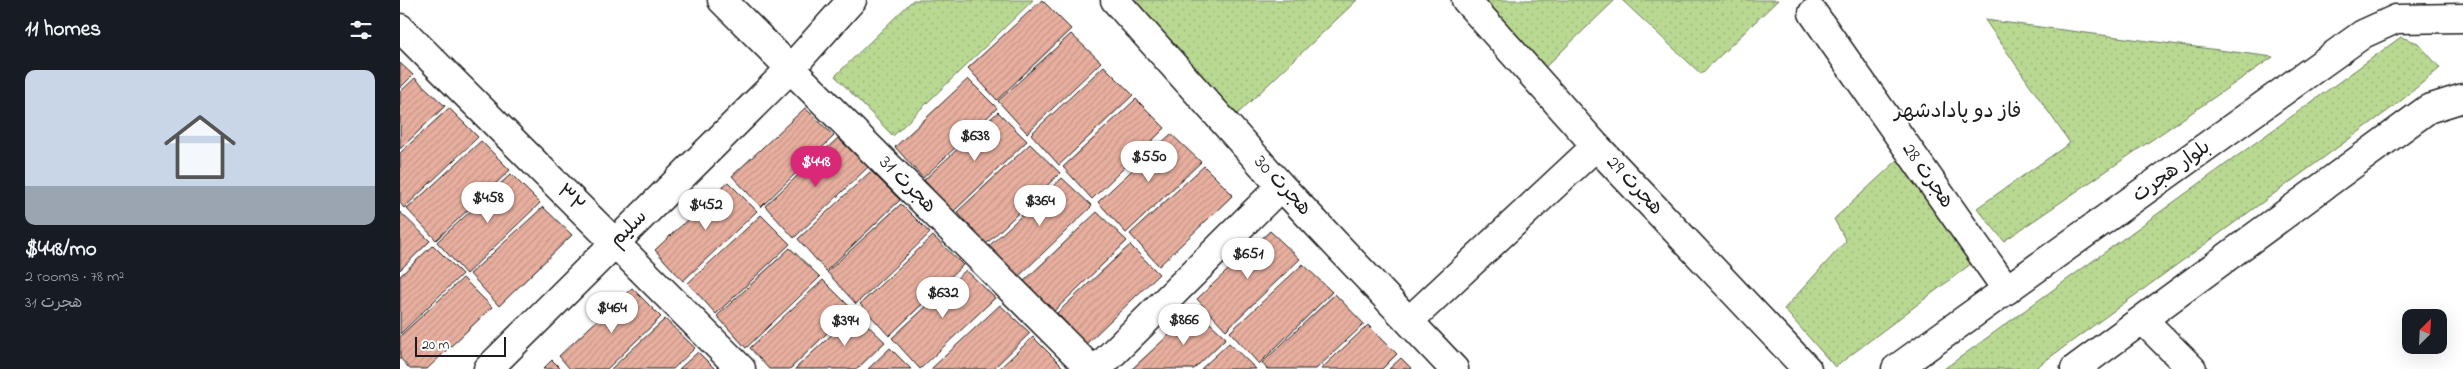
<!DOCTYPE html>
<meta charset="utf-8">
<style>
body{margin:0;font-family:"Indie Flower","Playpen Sans Arabic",sans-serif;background:#20242c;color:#f1f3f6;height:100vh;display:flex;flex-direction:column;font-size:19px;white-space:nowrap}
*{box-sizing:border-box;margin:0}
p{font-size:16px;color:#9ea1a6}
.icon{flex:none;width:28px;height:28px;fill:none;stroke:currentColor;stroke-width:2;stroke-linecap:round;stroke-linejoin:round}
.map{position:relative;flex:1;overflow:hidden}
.panel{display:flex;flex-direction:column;background:#171b24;width:400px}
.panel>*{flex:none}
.needle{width:32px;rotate:24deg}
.fabs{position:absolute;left:2002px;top:309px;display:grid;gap:10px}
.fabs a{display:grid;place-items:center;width:45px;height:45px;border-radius:10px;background:#171b24;box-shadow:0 5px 20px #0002;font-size:25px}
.scale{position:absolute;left:15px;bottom:12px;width:91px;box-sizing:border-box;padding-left:5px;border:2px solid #1c1c1c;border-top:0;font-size:14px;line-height:18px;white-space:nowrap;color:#1c1c1c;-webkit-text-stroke:4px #fff;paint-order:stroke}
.price{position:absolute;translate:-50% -42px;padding:0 11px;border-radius:18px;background:#fff;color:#222;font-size:16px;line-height:32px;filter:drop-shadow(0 1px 2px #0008)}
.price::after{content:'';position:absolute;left:50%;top:30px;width:15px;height:11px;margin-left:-8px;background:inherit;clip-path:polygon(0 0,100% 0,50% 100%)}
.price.on{background:#db2777;color:#fff}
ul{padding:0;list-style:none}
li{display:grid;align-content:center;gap:10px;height:265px;padding:0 25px}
li span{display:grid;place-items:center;height:155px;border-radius:10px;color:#555}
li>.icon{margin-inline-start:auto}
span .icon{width:90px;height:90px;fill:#fffc;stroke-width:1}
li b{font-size:21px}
h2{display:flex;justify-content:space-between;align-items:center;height:60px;padding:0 25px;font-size:21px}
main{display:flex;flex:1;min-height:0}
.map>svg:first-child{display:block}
.green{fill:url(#green-dots);stroke:#6a7a57}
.building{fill:url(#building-hatch);stroke:#1c1c1c}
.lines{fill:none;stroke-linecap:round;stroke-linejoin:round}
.minor-casing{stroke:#1c1c1c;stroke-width:31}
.secondary-casing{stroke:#1c1c1c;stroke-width:31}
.minor{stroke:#fff;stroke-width:28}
.secondary{stroke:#fff;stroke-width:28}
.labels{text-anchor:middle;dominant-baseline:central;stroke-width:4;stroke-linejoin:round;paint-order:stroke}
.street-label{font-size:20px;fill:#1c1c1c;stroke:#fff}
.neighbourhood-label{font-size:21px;fill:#1c1c1c;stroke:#fff}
</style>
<main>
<section class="panel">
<h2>11 homes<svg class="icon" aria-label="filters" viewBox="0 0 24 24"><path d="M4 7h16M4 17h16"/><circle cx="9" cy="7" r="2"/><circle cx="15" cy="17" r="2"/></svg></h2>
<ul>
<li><span style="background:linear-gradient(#c9d6e8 75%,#9aa5b1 0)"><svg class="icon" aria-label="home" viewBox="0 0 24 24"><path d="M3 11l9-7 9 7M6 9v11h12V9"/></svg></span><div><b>$448/mo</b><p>2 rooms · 78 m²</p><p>هجرت 31</p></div></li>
</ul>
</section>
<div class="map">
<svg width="2063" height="369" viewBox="0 0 2063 369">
<defs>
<pattern id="green-dots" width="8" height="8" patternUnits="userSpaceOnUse" patternTransform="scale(1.25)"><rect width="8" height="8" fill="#b9d992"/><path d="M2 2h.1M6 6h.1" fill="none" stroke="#9eba7d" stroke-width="1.8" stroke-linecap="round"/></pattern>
<pattern id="building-hatch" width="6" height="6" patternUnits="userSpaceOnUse" patternTransform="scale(1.25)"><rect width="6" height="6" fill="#e8af9f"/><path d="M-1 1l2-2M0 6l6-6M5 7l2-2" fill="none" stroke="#c69688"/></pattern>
</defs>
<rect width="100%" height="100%" fill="#fff"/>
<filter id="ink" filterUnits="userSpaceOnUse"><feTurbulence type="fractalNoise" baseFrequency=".02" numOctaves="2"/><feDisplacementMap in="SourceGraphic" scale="10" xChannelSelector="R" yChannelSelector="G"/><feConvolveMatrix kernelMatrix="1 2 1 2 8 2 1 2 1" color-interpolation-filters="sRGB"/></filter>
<g filter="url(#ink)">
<!-- green -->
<path class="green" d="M513 0H633L493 136 435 76Z
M723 0H957L832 119Z
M1061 0H1215L1136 76Z
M1222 0H1378L1301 74Z
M1585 20 1873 57 1604 241 1577 208 1670 143Z
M2001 37 2018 43 2040 68 1997 104 1634 369H1544Z
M1501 157 1576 260 1435 367 1384 309 1446 241 1434 219Z"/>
<!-- building -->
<path class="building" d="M642 0 671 29 597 100 568 68Z
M671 34 701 62 627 133 598 101Z
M0 63 13 75 0 88Z
M704 66 733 95 659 165 631 134Z
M15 78 45 106 0 149V92Z
M568 79 597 108 523 178 495 147Z
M736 99 765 128 692 199 663 167Z
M49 108 78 137 4 208 0 203V153Z
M405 108 434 136 361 207 332 176Z
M598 112 627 141 553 212 524 180Z
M771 134 801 162 726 233 698 202Z
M438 138 468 167 394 238 365 206Z
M81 141 110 170 36 240 7 209Z
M630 144 660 173 586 244 557 212Z
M804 166 833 195 759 266 730 234Z
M471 171 500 200 426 271 398 239Z
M111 174 140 203 66 274 37 242Z
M662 178 692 206 618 277 589 246Z
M328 182 357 211 283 281 255 250Z
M501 204 530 233 456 304 427 272Z
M143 207 172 235 99 306 70 274Z
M0 212 30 241 0 270Z
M697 212 727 241 653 312 624 281Z
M361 215 390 244 316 314 288 283Z
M870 231 900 259 826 330 797 299Z
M533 236 563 265 489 336 460 304Z
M33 245 62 274 0 334V276Z
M730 245 759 274 686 344 657 313Z
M390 248 420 277 346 348 317 316Z
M903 264 932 292 859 364 830 332Z
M566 270 595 298 520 369 492 338Z
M63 278 92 307 27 369H10L0 358V336Z
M423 280 452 309 390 369H369L350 348Z
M232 288 261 317 207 369H170L159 356Z
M935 294 964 324 916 369H867L862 363Z
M600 305 630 333 593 369H531Z
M796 310 826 338 794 369H732Z
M455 313 485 342 457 369H395Z
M265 319 295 348 273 369H211Z
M968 325 997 354 982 369H921Z
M633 337 662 366 659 369H599Z
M829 343 856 369H801Z
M490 348 511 369H468Z
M298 352 315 369H279Z
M1001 358 1012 369H989Z
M152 360 161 369H143Z"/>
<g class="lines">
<!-- minor casing -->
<g class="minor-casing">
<path id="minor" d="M322 0 691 369
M715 0 881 186 1054 369
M1066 0 1196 146 1407 369
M1413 13 1607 290
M0 28 341 369
M1743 320 1792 369
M1009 321 1196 146
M88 369 391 68 452 0
M697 369 881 186"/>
</g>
<!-- secondary casing -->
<g class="secondary-casing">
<path id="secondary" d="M1496 369 1963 34 1996 19 2063 18
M1675 369 2028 109 2063 98"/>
</g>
<!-- minor -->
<use href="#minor" class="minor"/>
<!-- secondary -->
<use href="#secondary" class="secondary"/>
</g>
</g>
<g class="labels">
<!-- street labels -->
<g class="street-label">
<text transform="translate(1772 172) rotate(-36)">بلوار هجرت</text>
<text transform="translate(1527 176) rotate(55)">هجرت 28</text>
<text transform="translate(507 185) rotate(45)">هجرت 31</text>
<text transform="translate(882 186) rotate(47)">هجرت 30</text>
<text transform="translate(1234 186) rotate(47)">هجرت 29</text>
<text transform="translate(170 199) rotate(45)">۳۲</text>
<text transform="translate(229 229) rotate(-45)">سلیم</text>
</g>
<!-- neighbourhood labels -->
<g class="neighbourhood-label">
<text x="1558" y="112">فاز دو پادادشهر</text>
</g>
</g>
</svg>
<div class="fabs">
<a><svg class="needle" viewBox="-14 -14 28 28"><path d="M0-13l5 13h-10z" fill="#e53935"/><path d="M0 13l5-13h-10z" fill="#9ea1a6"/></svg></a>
</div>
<div class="scale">20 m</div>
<b class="price" style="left:575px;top:162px">$638</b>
<b class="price" style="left:749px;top:183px">$550</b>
<b class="price on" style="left:416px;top:188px">$448</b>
<b class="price" style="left:88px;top:224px">$458</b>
<b class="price" style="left:640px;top:227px">$364</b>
<b class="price" style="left:306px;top:231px">$452</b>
<b class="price" style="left:848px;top:280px">$651</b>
<b class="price" style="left:543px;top:319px">$632</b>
<b class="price" style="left:212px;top:334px">$464</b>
<b class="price" style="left:784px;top:346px">$866</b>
<b class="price" style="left:445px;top:347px">$394</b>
</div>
</main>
